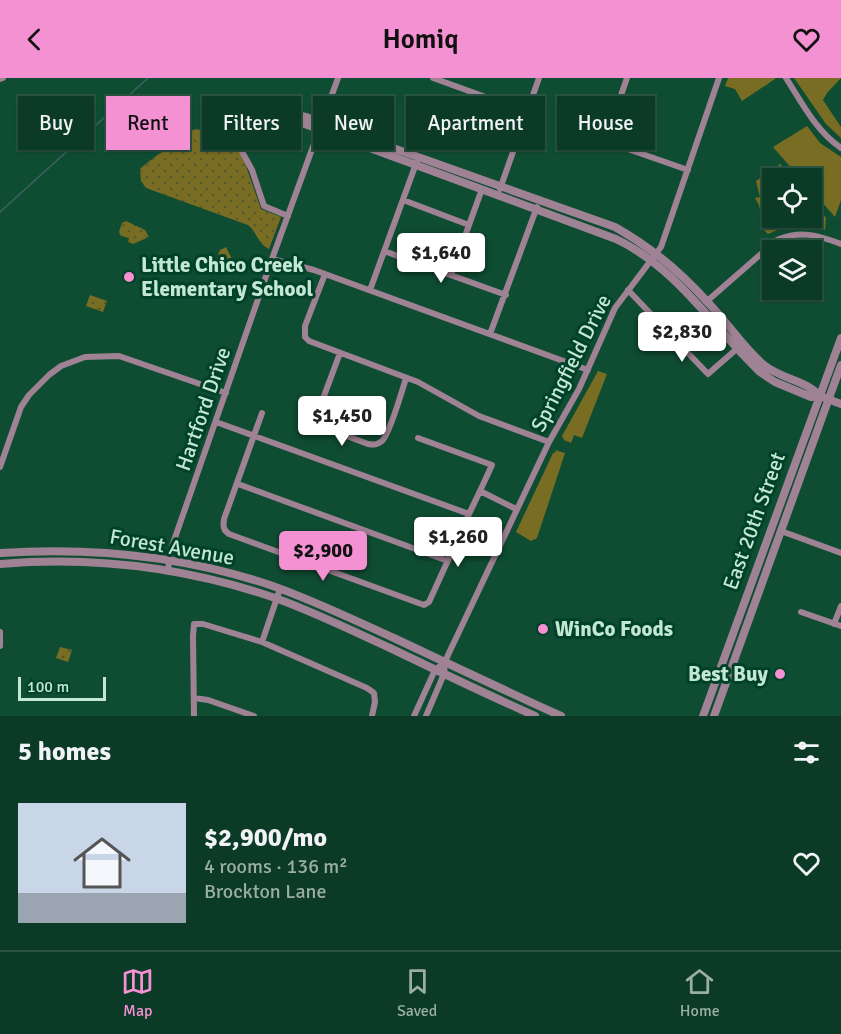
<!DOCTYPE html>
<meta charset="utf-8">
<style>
body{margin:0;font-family:Signika,sans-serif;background:#14412e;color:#f1f3f6;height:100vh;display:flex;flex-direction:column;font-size:22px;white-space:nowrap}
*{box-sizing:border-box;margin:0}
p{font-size:20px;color:#9aada7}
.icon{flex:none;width:33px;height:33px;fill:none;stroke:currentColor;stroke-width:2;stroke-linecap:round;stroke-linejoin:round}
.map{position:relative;height:638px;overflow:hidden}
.drawer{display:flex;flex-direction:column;background:#0b3a26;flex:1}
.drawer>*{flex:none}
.banner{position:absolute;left:18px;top:18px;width:806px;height:54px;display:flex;gap:12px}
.tools{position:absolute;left:762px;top:90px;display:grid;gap:12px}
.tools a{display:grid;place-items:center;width:60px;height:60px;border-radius:0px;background:#0b3a26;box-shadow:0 2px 4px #0004,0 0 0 2px #2b5443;font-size:30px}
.scale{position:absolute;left:18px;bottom:15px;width:88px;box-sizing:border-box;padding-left:6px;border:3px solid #c3e7d3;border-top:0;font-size:16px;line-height:21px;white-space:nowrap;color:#c3e7d3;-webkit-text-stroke:4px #004229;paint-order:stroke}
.price{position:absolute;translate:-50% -51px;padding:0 14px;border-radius:6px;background:#fff;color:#222;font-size:20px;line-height:39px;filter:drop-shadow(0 2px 3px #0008)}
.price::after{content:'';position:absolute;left:50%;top:36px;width:18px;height:14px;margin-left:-9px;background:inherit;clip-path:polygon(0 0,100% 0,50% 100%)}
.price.current{background:#f491d3;color:#111}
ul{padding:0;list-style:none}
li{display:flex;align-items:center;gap:18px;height:150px;padding:0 18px}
li span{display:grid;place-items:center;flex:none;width:168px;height:120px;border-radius:0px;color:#555}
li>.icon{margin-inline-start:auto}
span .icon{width:72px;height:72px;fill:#fffc;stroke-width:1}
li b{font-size:26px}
h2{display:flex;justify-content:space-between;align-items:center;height:72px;padding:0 18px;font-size:26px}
.pill{padding:0 21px;border-radius:0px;background:#0b3a26;box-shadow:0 2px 4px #0004,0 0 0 2px #2b5443;font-size:21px;line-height:54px}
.pill.current{background:#f491d3;color:#111}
header{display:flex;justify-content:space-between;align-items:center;height:78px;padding:0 18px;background:#f491d3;color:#111;font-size:27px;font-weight:600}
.menu{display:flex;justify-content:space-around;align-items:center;height:84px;border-top:2px solid #2b5443;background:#0b3a26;font-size:16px;color:#9aada7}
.menu a{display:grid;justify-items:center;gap:3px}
.menu .current{color:#f491d3}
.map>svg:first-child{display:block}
.green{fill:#786d23}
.park{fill:url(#park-dots)}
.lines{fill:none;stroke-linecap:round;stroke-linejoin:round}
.stream{stroke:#3f6161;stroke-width:1.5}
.minor{stroke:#a08295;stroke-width:6}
.tertiary{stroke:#a08295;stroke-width:8}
.poi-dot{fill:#f491d3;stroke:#004229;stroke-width:2}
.labels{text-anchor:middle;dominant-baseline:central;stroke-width:6;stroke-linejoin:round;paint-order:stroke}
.poi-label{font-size:21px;font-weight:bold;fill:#c3e7d3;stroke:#004229;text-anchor:start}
.street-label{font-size:21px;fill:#c3e7d3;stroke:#004229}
</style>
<header><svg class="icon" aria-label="back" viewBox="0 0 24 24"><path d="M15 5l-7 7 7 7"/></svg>Homiq<svg class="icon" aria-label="heart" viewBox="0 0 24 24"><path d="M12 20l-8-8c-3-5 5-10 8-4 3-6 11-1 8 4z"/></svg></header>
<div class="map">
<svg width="841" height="638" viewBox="0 0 841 638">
<defs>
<pattern id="park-dots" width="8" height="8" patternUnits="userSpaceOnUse" patternTransform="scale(1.5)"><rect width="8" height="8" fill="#786d23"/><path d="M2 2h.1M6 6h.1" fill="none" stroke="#595931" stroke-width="1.8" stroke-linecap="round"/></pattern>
</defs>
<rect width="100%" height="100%" fill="#0f4d33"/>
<!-- green -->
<path class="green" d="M728 0H775V1L742 23 735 11 725 8Z
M794 0H841L827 15 823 22 841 49V60L826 46Z
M442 23 454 27 440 65 428 61Z
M807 48 820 65 841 79V122L835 139 812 113V100H800L773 69Z
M780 86 793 100H772V140H812V121L826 140 825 152C805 143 786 148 768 156L764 152 759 127 755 120 760 119 756 103Z
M598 293 607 296 582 360 574 357 571 365 564 362 562 358Z
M555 372 565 375 537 460 531 463 516 454 553 375 556 374Z"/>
<!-- park -->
<path class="park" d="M221 39 234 42 238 71 246 88 261 131 281 139 269 171C258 166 257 154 248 147L146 110 141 103 140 91C147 85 155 78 164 73 176 66 185 69 190 53L196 51 216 56Z
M126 143 145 152 149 159 133 166 128 164 129 160 121 158 119 154 122 145Z
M226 169 232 181 228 192 215 187 220 172Z
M90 217 107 223 103 234 86 228Z
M60 569 72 572 68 584 56 580Z"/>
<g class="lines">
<!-- stream -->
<path class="stream" d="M0 134 148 0"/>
<!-- minor -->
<path class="minor" d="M433 0 527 34 500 111
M627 0 605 63 688 92
M786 0C802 25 816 53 841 70
M0 1 3 0
M237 33V51L240 70 252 92 264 128 288 138
M527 34 539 0
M403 122 469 147
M384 173 506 217
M272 181 314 192 588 292
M325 196 305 248V259L309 263 418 304 479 338 549 364
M451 197 482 111
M370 212 417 83
M628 212 708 296 740 268
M706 224 777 162C800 152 818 157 841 166
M490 256 537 129
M340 275 318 334V345L323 349 368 366C374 367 377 367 382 363 390 355 402 313 406 300
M262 335 224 441C223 448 223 452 229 456L424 527 429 524 469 436
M216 344 469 436 480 413 516 431
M418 360 492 387 480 413
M0 389 21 329 29 317 49 297 61 288 85 279 119 278 226 315
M238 406 448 483
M781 453 841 475
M168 493 170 474 272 181 338 0
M801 534 841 548
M834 546 841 528
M0 554V568
M262 564 280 511
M194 620 208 622 254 638
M194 638 193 558 194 546H203L262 564 367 610 374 615 375 624 372 638
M414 638 435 592 445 584
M426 638 444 596 445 584 448 577 549 364 579 311 615 230 661 169 719 0"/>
<!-- tertiary -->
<path class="tertiary" d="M246 33H274L306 39 615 149C659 174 688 201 721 239 735 255 747 273 764 287 781 301 806 302 820 318
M216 35 302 45 616 161C677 190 713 249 760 294L775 304 811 319 820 318 841 326
M0 475C91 469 183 478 270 507 313 522 354 542 396 561 451 587 506 613 561 638
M0 486C94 478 189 490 278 521 316 535 353 553 390 570 438 593 486 616 535 638
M703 638 841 260
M714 638 841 287"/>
</g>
<!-- markers -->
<g class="poi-dot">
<circle cx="129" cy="199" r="6"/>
<circle cx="543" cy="551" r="6"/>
<circle cx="780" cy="596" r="6"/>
</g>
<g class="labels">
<!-- poi labels -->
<g class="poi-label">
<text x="141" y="187">Little Chico Creek<tspan x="141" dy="24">Elementary School</tspan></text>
<text x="555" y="551">WinCo Foods</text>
<text x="768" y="596" text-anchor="end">Best Buy</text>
</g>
<!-- street labels -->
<g class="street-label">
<text transform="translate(571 285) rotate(-63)">Springfield Drive</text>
<text transform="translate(203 331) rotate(-71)">Hartford Drive</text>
<text transform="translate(754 443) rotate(-70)">East 20th Street</text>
<text transform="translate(172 469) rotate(10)">Forest Avenue</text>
</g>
</g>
</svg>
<div class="tools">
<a><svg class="icon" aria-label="locate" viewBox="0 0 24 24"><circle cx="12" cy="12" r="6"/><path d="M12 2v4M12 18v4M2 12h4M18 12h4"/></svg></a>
<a><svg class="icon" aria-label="layers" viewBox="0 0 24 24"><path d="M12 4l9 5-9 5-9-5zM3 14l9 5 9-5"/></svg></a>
</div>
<div class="scale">100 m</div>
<b class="price" style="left:441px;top:206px">$1,640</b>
<b class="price" style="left:682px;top:285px">$2,830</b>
<b class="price" style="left:342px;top:369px">$1,450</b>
<b class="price" style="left:458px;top:490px">$1,260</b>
<b class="price current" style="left:323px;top:504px">$2,900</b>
<div class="banner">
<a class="pill">Buy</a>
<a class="pill current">Rent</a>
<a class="pill">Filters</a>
<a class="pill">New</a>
<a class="pill">Apartment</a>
<a class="pill">House</a>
</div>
</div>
<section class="drawer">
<h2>5 homes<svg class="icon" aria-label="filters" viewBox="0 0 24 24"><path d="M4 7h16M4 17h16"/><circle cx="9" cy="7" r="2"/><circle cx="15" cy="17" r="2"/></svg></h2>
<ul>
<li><span style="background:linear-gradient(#c9d6e8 75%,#9aa5b1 0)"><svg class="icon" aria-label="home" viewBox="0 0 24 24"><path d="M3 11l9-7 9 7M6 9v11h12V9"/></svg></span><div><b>$2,900/mo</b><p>4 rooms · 136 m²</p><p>Brockton Lane</p></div><svg class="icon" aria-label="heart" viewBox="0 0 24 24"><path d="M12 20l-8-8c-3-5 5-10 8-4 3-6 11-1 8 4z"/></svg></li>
</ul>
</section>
<nav class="menu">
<a class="current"><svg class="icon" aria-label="map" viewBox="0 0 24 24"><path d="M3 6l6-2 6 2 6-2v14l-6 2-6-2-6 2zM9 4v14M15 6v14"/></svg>Map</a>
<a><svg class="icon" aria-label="saved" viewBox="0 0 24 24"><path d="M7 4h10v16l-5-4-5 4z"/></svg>Saved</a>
<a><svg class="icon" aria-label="home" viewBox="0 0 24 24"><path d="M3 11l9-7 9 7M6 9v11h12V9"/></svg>Home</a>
</nav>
